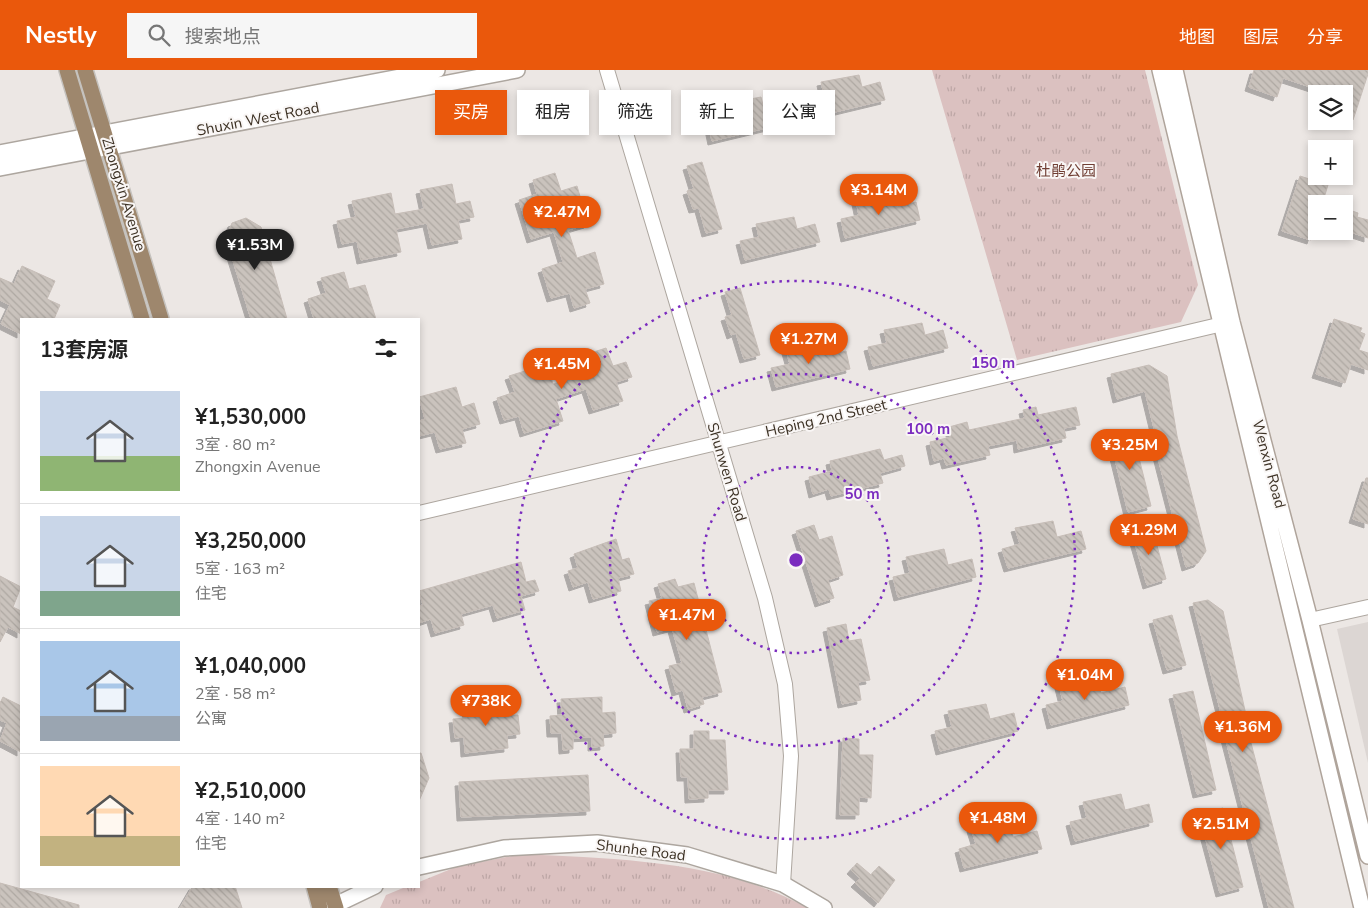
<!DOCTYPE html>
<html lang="zh">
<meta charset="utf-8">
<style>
body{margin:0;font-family:"Nunito Sans","Noto Sans SC",sans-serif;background:#f6f6f6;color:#222;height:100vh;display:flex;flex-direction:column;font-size:19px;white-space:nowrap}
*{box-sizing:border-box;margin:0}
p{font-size:16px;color:#767676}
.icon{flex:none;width:28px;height:28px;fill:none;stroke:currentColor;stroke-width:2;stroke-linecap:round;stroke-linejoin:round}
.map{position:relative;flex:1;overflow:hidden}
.side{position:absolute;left:20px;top:248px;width:400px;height:570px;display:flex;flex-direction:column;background:#fff;border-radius:0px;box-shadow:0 2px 8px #0003}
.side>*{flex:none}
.top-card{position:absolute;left:435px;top:20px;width:475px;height:45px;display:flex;gap:10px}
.fabs{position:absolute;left:1308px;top:15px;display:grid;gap:10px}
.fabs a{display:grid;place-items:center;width:45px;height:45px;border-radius:0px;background:#fff;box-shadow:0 2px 8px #0003;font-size:25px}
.price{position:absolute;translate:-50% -42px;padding:0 11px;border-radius:18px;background:#ea580c;color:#fff;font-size:16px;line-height:32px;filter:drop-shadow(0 1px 2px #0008)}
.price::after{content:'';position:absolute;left:50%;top:30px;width:15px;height:11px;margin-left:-8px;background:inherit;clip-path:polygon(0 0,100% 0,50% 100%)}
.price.current{background:#222;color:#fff}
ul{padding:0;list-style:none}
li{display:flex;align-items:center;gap:15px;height:125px;padding:0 20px}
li+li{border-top:1px solid #e0e0e0}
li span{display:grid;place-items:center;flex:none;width:140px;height:100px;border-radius:0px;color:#555}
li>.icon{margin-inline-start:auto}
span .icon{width:60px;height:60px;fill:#fffc;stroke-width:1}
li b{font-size:21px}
h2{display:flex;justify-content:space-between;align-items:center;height:60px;padding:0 20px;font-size:21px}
.chip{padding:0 18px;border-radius:0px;background:#fff;box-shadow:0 2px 8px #0003;font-size:18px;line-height:45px}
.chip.current{background:#ea580c;color:#fff}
header{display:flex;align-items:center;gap:30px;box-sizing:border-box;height:70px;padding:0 25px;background:#ea580c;color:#fff}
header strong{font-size:24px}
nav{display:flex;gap:28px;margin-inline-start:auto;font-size:18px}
.search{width:350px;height:45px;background:#f6f6f6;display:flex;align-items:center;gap:12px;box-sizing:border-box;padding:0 18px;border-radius:0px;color:#767676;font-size:19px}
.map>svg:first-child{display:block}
.built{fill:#dcd6d3}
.park{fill:url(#park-tufts)}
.building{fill:url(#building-back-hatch);stroke:#c6bdb7;filter:url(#shadow)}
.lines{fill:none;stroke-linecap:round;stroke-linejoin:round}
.minor-casing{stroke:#ada69f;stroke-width:16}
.tertiary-casing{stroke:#ada69f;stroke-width:18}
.secondary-casing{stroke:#afa49b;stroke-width:18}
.primary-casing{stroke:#c5c2be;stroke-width:18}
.minor{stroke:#fff;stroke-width:14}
.tertiary{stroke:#fff;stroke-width:15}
.secondary{stroke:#fff;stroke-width:15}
.primary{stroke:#9e876d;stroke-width:15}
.ring{fill:none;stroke:#7b2cbf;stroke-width:2.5;stroke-dasharray:2.5 5}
.labels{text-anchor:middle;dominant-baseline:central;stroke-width:4;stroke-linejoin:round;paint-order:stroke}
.street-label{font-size:15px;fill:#3d3225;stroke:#f9f6f5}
.park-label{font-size:15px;fill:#703e33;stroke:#f9f6f5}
.centre{fill:#7b2cbf;stroke:#f9f6f5;stroke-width:2.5}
.ring-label{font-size:15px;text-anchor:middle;font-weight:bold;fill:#7b2cbf;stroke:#f9f6f5;stroke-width:4;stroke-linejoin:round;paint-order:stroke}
</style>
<header>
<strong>Nestly</strong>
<div class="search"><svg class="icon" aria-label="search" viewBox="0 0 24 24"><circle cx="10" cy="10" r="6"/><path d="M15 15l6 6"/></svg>搜索地点</div>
<nav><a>地图</a><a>图层</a><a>分享</a></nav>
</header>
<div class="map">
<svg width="1368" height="838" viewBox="0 0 1368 838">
<defs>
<pattern id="park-tufts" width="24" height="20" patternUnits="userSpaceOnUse" patternTransform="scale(1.25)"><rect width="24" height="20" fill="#dbc1c0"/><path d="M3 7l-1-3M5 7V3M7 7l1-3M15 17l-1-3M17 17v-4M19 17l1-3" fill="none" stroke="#bda6a5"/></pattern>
<pattern id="building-back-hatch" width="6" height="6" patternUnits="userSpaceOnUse" patternTransform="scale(1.25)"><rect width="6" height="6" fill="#cac3bd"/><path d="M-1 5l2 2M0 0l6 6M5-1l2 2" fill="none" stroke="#aea8a2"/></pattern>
<filter id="shadow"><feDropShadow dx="-4" dy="4" stdDeviation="0" flood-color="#0004"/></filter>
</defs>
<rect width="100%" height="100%" fill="#ece7e4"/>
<!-- built -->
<path class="built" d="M1368 552V693L1337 559Z"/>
<!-- park -->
<path class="park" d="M932 0H1145L1198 215 1181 252 1017 290Z
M522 784C619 789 721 790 808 838H380L386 825 408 816H419V812L456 797Z"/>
<!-- building -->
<path class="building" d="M1254 0H1368V4L1353 50 1344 47V24H1332L1283 8 1277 27 1249 17Z
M859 5 862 17 880 12 885 30 810 48 806 29 824 25 821 12Z
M761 27 764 39 783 35 787 53 712 71 708 52 726 47 723 34Z
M702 92 722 159 706 163 699 138 693 139 687 121 694 119 687 96Z
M555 103 561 121 577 116 588 154 568 160 577 188 595 182 604 214 585 219 590 233 574 238 570 223 551 228 542 199 563 192 554 162 531 169 519 130 537 124 533 110Z
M1300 106 1328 115 1324 128 1316 125V154L1311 170 1282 161Z
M452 114 456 134 470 131 474 147 458 150 462 169 432 175 427 153 396 159 401 182 361 190 357 171 342 174 337 151 356 147 352 131 391 123 395 144 424 139 420 120Z
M894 124 897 137 916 132 920 150 845 168 841 149 859 145 856 131Z
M1344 138 1358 143 1357 147 1368 150V168L1344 160Z
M794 147 797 159 815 154 820 172 745 190 740 171 759 167 756 154Z
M246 148 261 157 287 249H251L226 168 232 153Z
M22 196 55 211 47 229 60 235 54 249H21V264L1 254 10 235 0 230V208L14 214Z
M344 202 349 219 365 215 376 249H314L308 229 326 223 321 208Z
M740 218 760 285 744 289 736 263 731 265 725 247 732 245 725 222Z
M1334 249 1362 258 1360 262 1365 264 1359 280 1368 283V300L1351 294 1345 313 1316 304Z
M922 253 925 265 943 260 948 278 873 296 868 277 887 273 884 260Z
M825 274 828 286 846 281 850 299 776 317 771 298 790 294 786 280Z
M606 278 613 296 626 292 632 307 616 312 623 331 593 340 586 319 556 329 563 351 524 363 519 346 504 350 497 328 515 322 509 306 547 294 553 314 581 306 575 288Z
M1149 295 1167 306 1177 366 1206 481 1198 493 1186 497 1156 380 1159 379 1145 321 1117 329 1111 304Z
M456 317 462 337 474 333 480 354 462 359 466 373 440 379 435 362 419 366V351L425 349 419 327Z
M1036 337 1038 345 1076 337 1080 355 1064 358 1066 368 1018 379 1017 370 988 376 990 385 946 395 944 388 934 391 930 372 951 367 949 357 967 352 969 360 1025 348 1023 340Z
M1132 360 1151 436 1128 442 1109 365Z
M880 379 884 390 902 385 905 396 880 403 883 413 831 426 829 419 813 424 809 407 832 401 830 391Z
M1366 408H1368V454L1353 449Z
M1053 451 1057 467 1081 461 1086 479 1008 498 1002 479 1020 474 1015 458Z
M814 455 819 470 832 466 843 505 828 510 834 528 819 533 796 461Z
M1152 457 1166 509 1147 515 1132 463Z
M616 469 622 490 629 488 634 504 618 508 621 521 593 529 588 512 573 517 568 501 578 498 574 484Z
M944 479 948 495 972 489 976 507 898 527 893 507 910 503 906 487Z
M521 492 526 512 535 510 539 521 521 526 525 540 497 548 493 535 461 544 464 555 435 563 431 549 419 553V536L423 535 419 521Z
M0 506 21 517 13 537 21 541V564L8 557 0 572Z
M675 509 678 517 694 513 722 622 702 627 704 634 688 639 683 620 676 622 669 596 682 593 672 558 657 562 649 531 662 528 658 514Z
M1208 530 1223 541 1246 645 1244 646 1294 838H1269L1223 659H1225L1193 533Z
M1172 545 1186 595 1167 600 1153 550Z
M846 554 849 571 861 569 870 610 858 612 861 630 842 634 827 558Z
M1097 608 1101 623 1125 617 1129 635 1051 655 1046 635 1063 631 1059 615Z
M1193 621 1216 720 1197 724 1173 625Z
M3 627 21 636V682L0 671 7 653 0 650V633Z
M602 627V643L615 642 616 663 603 664 604 676 592 677V667L573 668V679L563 680 562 663H551L550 646 562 645 561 629Z
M504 630 505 646 518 645 520 664 507 665 508 678 465 683 464 667 455 668 453 649 467 648 466 633Z
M986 634 990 649 1014 643 1018 661 940 681 935 661 952 657 948 641Z
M694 661H709V670H725L728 720H708V728L689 729 688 707H681L680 679H694Z
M843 668 859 669V685H873L871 728 859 727V745H840Z
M419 683H421L429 708 419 731Z
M588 705 590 741 461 747 459 712Z
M1121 724 1125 740 1149 734 1153 752 1075 771 1070 752 1087 748 1083 732Z
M1223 738 1243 817 1220 823 1199 744Z
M1010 751 1013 767 1037 761 1042 779 964 798 959 779 976 774 971 758Z
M857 793 871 805 879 796 895 810 878 833 855 813 860 808 851 800Z
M0 813 79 835V838H0Z
M193 816H235L242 838H180Z"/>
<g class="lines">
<!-- minor casing -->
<g class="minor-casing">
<path id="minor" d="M607 0 765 528 785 614 791 686 783 814
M419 443 1231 252
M1310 550 1368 537"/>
</g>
<!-- tertiary casing -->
<g class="tertiary-casing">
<path id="tertiary" d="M0 83 437 0
M0 98 517 0
M419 797 504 778 597 773 687 785 783 814 824 838
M329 838 375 816"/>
</g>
<!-- secondary casing -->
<g class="secondary-casing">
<path id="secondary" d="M1160 0 1362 838
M1175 0 1232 252 1310 550 1368 786"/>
</g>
<!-- primary casing -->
<g class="primary-casing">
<path id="primary" d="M67 0 142 249
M85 0 161 249
M314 816 320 838
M329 816 336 838"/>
</g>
<!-- minor -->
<use href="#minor" class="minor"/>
<!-- tertiary -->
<use href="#tertiary" class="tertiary"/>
<!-- secondary -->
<use href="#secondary" class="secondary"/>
<!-- primary -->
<use href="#primary" class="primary"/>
</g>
<!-- distance rings -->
<g class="ring">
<circle cx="796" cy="490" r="93"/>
<circle cx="796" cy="490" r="186"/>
<circle cx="796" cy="490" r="279"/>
</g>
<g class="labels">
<!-- street labels -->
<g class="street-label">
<text transform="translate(258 49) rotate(-11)">Shuxin West Road</text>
<text transform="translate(124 124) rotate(73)">Zhongxin Avenue</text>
<text transform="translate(826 348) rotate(-13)">Heping 2nd Street</text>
<text transform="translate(1269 394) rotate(75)">Wenxin Road</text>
<text transform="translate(727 402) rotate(73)">Shunwen Road</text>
<text transform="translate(641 780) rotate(7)">Shunhe Road</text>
</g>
<!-- park labels -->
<g class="park-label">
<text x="1066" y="101">杜鹃公园</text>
</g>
</g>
<circle cx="796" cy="490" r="8" class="centre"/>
<g class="ring-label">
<text x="993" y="298">150 m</text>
<text x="928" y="364">100 m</text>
<text x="862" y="429">50 m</text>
</g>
</svg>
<div class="fabs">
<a><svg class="icon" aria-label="layers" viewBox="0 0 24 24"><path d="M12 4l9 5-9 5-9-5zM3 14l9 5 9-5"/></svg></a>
<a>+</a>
<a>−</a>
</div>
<b class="price" style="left:879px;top:146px">¥3.14M</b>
<b class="price" style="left:562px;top:168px">¥2.47M</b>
<b class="price current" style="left:255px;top:201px">¥1.53M</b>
<b class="price" style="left:809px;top:295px">¥1.27M</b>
<b class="price" style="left:562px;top:320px">¥1.45M</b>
<b class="price" style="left:1130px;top:401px">¥3.25M</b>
<b class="price" style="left:1149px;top:486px">¥1.29M</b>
<b class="price" style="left:687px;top:571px">¥1.47M</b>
<b class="price" style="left:1085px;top:631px">¥1.04M</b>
<b class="price" style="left:486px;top:657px">¥738K</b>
<b class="price" style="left:1243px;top:683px">¥1.36M</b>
<b class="price" style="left:998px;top:774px">¥1.48M</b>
<b class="price" style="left:1221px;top:780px">¥2.51M</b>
<div class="top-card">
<a class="chip current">买房</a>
<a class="chip">租房</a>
<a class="chip">筛选</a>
<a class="chip">新上</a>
<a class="chip">公寓</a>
</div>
<section class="side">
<h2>13套房源<svg class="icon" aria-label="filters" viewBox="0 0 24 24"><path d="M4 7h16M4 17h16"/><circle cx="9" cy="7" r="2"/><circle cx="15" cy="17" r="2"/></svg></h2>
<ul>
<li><span style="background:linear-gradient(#c9d6e8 65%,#8fb573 0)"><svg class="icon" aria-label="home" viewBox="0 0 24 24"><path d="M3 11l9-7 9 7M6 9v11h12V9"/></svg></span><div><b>¥1,530,000</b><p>3室 · 80 m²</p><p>Zhongxin Avenue</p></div></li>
<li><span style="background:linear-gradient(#c9d6e8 75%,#7fa58c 0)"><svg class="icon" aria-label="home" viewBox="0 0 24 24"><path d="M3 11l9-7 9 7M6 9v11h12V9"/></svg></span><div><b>¥3,250,000</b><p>5室 · 163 m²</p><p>住宅</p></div></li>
<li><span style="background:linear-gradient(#a9c7e8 75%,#9aa5b1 0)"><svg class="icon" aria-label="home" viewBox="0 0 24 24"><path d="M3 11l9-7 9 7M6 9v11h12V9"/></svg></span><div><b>¥1,040,000</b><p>2室 · 58 m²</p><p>公寓</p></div></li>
<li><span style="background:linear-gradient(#ffd9b3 70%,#c2b280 0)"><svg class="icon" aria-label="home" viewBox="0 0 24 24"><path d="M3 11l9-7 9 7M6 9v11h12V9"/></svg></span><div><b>¥2,510,000</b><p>4室 · 140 m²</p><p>住宅</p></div></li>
</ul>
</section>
</div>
